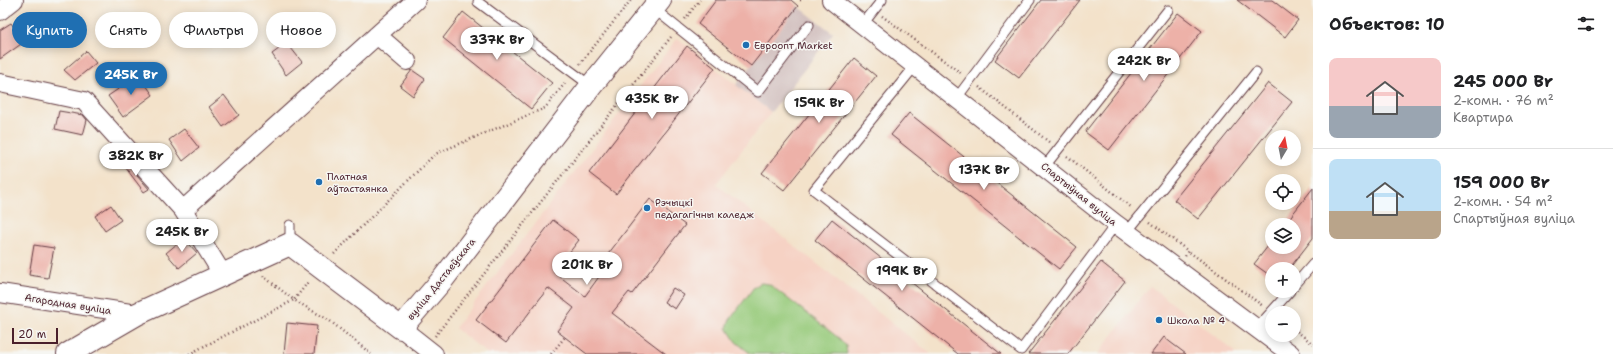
<!DOCTYPE html>
<html lang="ru">
<meta charset="utf-8">
<style>
body{margin:0;font-family:"Shantell Sans",sans-serif;background:#f2f2f2;color:#202124;height:100vh;display:flex;flex-direction:column;font-size:15px;white-space:nowrap}
*{box-sizing:border-box;margin:0}
p{font-size:13px;color:#757577}
.icon{flex:none;width:22px;height:22px;fill:none;stroke:currentColor;stroke-width:2;stroke-linecap:round;stroke-linejoin:round}
.map{position:relative;flex:1;overflow:hidden}
.sheet{display:flex;flex-direction:column;background:#fff;width:300px}
.sheet>*{flex:none}
.banner{position:absolute;left:12px;top:12px;width:380px;height:36px;display:flex;gap:8px}
.needle{width:26px;rotate:10deg}
.fabs{position:absolute;left:1265px;top:130px;display:grid;gap:8px}
.fabs a{display:grid;place-items:center;width:36px;height:36px;border-radius:50%;background:#fff;box-shadow:0 2px 10px #0003;font-size:20px}
.scale{position:absolute;left:12px;bottom:10px;width:46px;box-sizing:border-box;padding-left:4px;border:2px solid #4a1f2b;border-top:0;font-size:11px;line-height:14px;white-space:nowrap;color:#4a1f2b;-webkit-text-stroke:3px #f6f6f2;paint-order:stroke}
.price{position:absolute;translate:-50% -34px;padding:0 9px;border-radius:14px;background:#fff;color:#222;font-size:13px;line-height:26px;filter:drop-shadow(0 1px 2px #0008)}
.price::after{content:'';position:absolute;left:50%;top:24px;width:12px;height:9px;margin-left:-6px;background:inherit;clip-path:polygon(0 0,100% 0,50% 100%)}
.price.on{background:#1f6fb2;color:#fff}
ul{padding:0;list-style:none}
li{display:flex;align-items:center;gap:12px;height:100px;padding:0 16px}
li+li{border-top:1px solid #e0e0e0}
li span{display:grid;place-items:center;flex:none;width:112px;height:80px;border-radius:8px;color:#555}
li>.icon{margin-inline-start:auto}
span .icon{width:48px;height:48px;fill:#fffc;stroke-width:1}
li b{font-size:17px}
h2{display:flex;justify-content:space-between;align-items:center;height:48px;padding:0 16px;font-size:17px}
.pill{padding:0 14px;border-radius:18px;background:#fff;box-shadow:0 2px 10px #0003;font-size:14px;line-height:36px}
.pill.on{background:#1f6fb2;color:#fff}
main{display:flex;flex:1;min-height:0}
.map>svg:first-child{display:block}
.built{fill:#f6d2c4}
.industrial{fill:#d1bfbe}
.green{fill:#97ca7a;stroke:#707452}
.building{fill:#edb1a8}
.lines{fill:none;stroke-linecap:round;stroke-linejoin:round}
.lane-casing{stroke:#633c43;stroke-width:11}
.street-casing{stroke:#633c43;stroke-width:20}
.secondary-casing{stroke:#633c43;stroke-width:24}
.path{stroke:#633c43;stroke-width:2.5;stroke-dasharray:1 3;stroke-linecap:butt}
.lane{stroke:#fff;stroke-width:9}
.street{stroke:#fff;stroke-width:18}
.secondary{stroke:#fff;stroke-width:22}
.poi-dot{fill:#1f6fb2;stroke:#f6f6f2;stroke-width:1.5}
.labels{text-anchor:middle;dominant-baseline:central;stroke-width:3;stroke-linejoin:round;paint-order:stroke}
.poi-label{font-size:10px;fill:#4a1f2b;stroke:#f6f6f2;text-anchor:start}
.street-label{font-size:10px;fill:#4a1f2b;stroke:#f6f6f2}
</style>
<main>
<div class="map">
<svg width="1313" height="354" viewBox="0 0 1313 354">
<rect width="100%" height="100%" fill="#f6f6f2"/>
<filter id="ink" filterUnits="userSpaceOnUse"><feTurbulence type="fractalNoise" baseFrequency=".025" numOctaves="2"/><feDisplacementMap in="SourceGraphic" scale="8" xChannelSelector="R" yChannelSelector="G"/><feConvolveMatrix kernelMatrix="1 2 1 2 8 2 1 2 1" color-interpolation-filters="sRGB"/></filter>
<filter id="wash" filterUnits="userSpaceOnUse"><feTurbulence type="fractalNoise" baseFrequency=".012" numOctaves="4" result="noise"/><feDisplacementMap in="SourceGraphic" scale="16" xChannelSelector="R" yChannelSelector="G"/><feGaussianBlur stdDeviation="0.9" result="paint"/><feColorMatrix in="noise" values="0 0 0 0 0 0 0 0 0 0 0 0 0 0 0 0 0 1.4 0 .05"/><feComposite in="paint" operator="in"/></filter>
<g filter="url(#wash)">
<rect width="100%" height="100%" fill="#f3e2ca"/>
<!-- built -->
<path class="built" d="M677 38 771 112 716 184 931 354H488L455 328Z
M1150 286 1238 354H1098Z"/>
<!-- industrial -->
<path class="industrial" d="M798 6 833 33 771 112 736 85Z"/>
<!-- green -->
<path class="green" d="M761 283 769 284 840 339 846 346 847 354H751L736 342 727 328 729 321 754 287Z"/>
<g id="blocks">
<!-- building -->
<path class="building" d="M716 0H791L798 6 751 66 698 24Z
M1041 0H1080L1019 78 995 60Z
M1237 0H1272L1298 20 1285 37Z
M463 12 552 83 531 109 443 38Z
M1178 13 1202 31 1109 150 1085 132Z
M11 23 24 42 0 59V30Z
M287 43 302 62 286 75 272 54Z
M687 46 715 68 616 194 589 173Z
M86 51 96 63 75 80 64 70Z
M854 58 876 76 784 190 762 173Z
M412 70 425 79 413 96 400 86Z
M139 75 153 95 123 117 108 96Z
M1268 83 1292 102 1198 219 1174 200Z
M224 95 239 115 223 127 209 107Z
M59 111 83 115 87 120 83 135 55 129Z
M909 113 1077 247 1059 269 891 135Z
M184 129 199 148 183 161 169 140Z
M125 161 149 189 144 192 122 163Z
M1313 188V238L1289 269H1272V277L1254 264 1272 241V247H1294V225H1284Z
M650 199 685 225 632 294 629 292 612 313 666 354H587L557 331 574 308 548 288 506 343 476 320 553 220 579 240 554 272 585 296 601 274 596 270Z
M111 205 121 220 105 231 95 216Z
M832 219 1001 354H958L815 240Z
M184 238 197 253 179 268 166 253Z
M34 245 54 248 48 278 29 275Z
M1101 262 1125 281 1068 354H1028Z
M673 288 684 295 675 309 664 302Z
M287 323 317 326 314 354H284Z
M1164 337 1170 342 1186 354H1151Z"/>
</g>
</g>
<g filter="url(#ink)">
<use href="#blocks" fill-opacity="0" stroke="#633c43" stroke-width="1"/>
<g class="lines">
<!-- lane casing -->
<g class="lane-casing">
<path id="lane" d="M478 2 591 86
M653 8 758 92 809 25
M863 24 882 0
M915 66 814 190 1021 350 1116 224
M956 99 1030 0
M1045 166 1168 10
M1127 232 1256 72
M290 244V225
M1294 286 1313 264
M1257 328 1290 291"/>
</g>
<!-- street casing -->
<g class="street-casing">
<path id="street" d="M831 0 1116 224 1291 354
M0 11 14 0
M377 35 407 61
M0 83 84 101 183 210 223 275
M183 210 416 0
M0 293 137 314
M401 328 434 354"/>
</g>
<!-- secondary casing -->
<g class="secondary-casing">
<path id="secondary" d="M68 354 137 314 290 244 401 328 443 279 591 86 660 0"/>
</g>
<!-- path -->
<path class="path" d="M800 0H801
M882 16 961 73
M685 19 700 0
M580 64 631 0
M979 87 1049 142
M1067 156 1132 208
M1150 222 1188 251
M334 254 435 154 545 108 566 82
M1185 256 1188 251 1263 306
M263 276 294 300 309 281
M1294 329 1313 344
M435 336 671 37
M189 354 294 300 330 321 371 354
M551 354 565 337"/>
<!-- lane -->
<use href="#lane" class="lane"/>
<!-- street -->
<use href="#street" class="street"/>
<!-- secondary -->
<use href="#secondary" class="secondary"/>
</g>
</g>
<!-- markers -->
<g class="poi-dot">
<circle cx="746" cy="45" r="4"/>
<circle cx="319" cy="182" r="4"/>
<circle cx="647" cy="208" r="4"/>
<circle cx="1159" cy="320" r="4"/>
</g>
<g class="labels">
<!-- poi labels -->
<g class="poi-label">
<text x="754" y="45">Евроопт Market</text>
<text x="327" y="176">Платная<tspan x="327" dy="12">аўтастаянка</tspan></text>
<text x="655" y="202">Рэчыцкі<tspan x="655" dy="12">педагагічны каледж</tspan></text>
<text x="1167" y="320">Школа № 4</text>
</g>
<!-- street labels -->
<g class="street-label">
<text transform="translate(1079 194) rotate(39)">Спартыўная вуліца</text>
<text transform="translate(441 279) rotate(-51)">вуліца Дастаеўскага</text>
<text transform="translate(68 304) rotate(9)">Агародная вуліца</text>
</g>
</g>
</svg>
<div class="fabs">
<a><svg class="needle" viewBox="-14 -14 28 28"><path d="M0-13l5 13h-10z" fill="#e53935"/><path d="M0 13l5-13h-10z" fill="#757577"/></svg></a>
<a><svg class="icon" aria-label="locate" viewBox="0 0 24 24"><circle cx="12" cy="12" r="6"/><path d="M12 2v4M12 18v4M2 12h4M18 12h4"/></svg></a>
<a><svg class="icon" aria-label="layers" viewBox="0 0 24 24"><path d="M12 4l9 5-9 5-9-5zM3 14l9 5 9-5"/></svg></a>
<a>+</a>
<a>−</a>
</div>
<div class="scale">20 m</div>
<b class="price" style="left:497px;top:61px">337K Br</b>
<b class="price" style="left:1144px;top:82px">242K Br</b>
<b class="price on" style="left:131px;top:96px">245K Br</b>
<b class="price" style="left:652px;top:120px">435K Br</b>
<b class="price" style="left:819px;top:124px">159K Br</b>
<b class="price" style="left:136px;top:177px">382K Br</b>
<b class="price" style="left:984px;top:191px">137K Br</b>
<b class="price" style="left:182px;top:253px">245K Br</b>
<b class="price" style="left:587px;top:286px">201K Br</b>
<b class="price" style="left:902px;top:292px">199K Br</b>
<div class="banner">
<a class="pill on">Купить</a>
<a class="pill">Снять</a>
<a class="pill">Фильтры</a>
<a class="pill">Новое</a>
</div>
</div>
<section class="sheet">
<h2>Объектов: 10<svg class="icon" aria-label="filters" viewBox="0 0 24 24"><path d="M4 7h16M4 17h16"/><circle cx="9" cy="7" r="2"/><circle cx="15" cy="17" r="2"/></svg></h2>
<ul>
<li><span style="background:linear-gradient(#f6c9c9 60%,#9aa5b1 0)"><svg class="icon" aria-label="home" viewBox="0 0 24 24"><path d="M3 11l9-7 9 7M6 9v11h12V9"/></svg></span><div><b>245 000 Br</b><p>2-комн. · 76 m²</p><p>Квартира</p></div></li>
<li><span style="background:linear-gradient(#bfe0f5 65%,#b9a48a 0)"><svg class="icon" aria-label="home" viewBox="0 0 24 24"><path d="M3 11l9-7 9 7M6 9v11h12V9"/></svg></span><div><b>159 000 Br</b><p>2-комн. · 54 m²</p><p>Спартыўная вуліца</p></div></li>
</ul>
</section>
</main>
